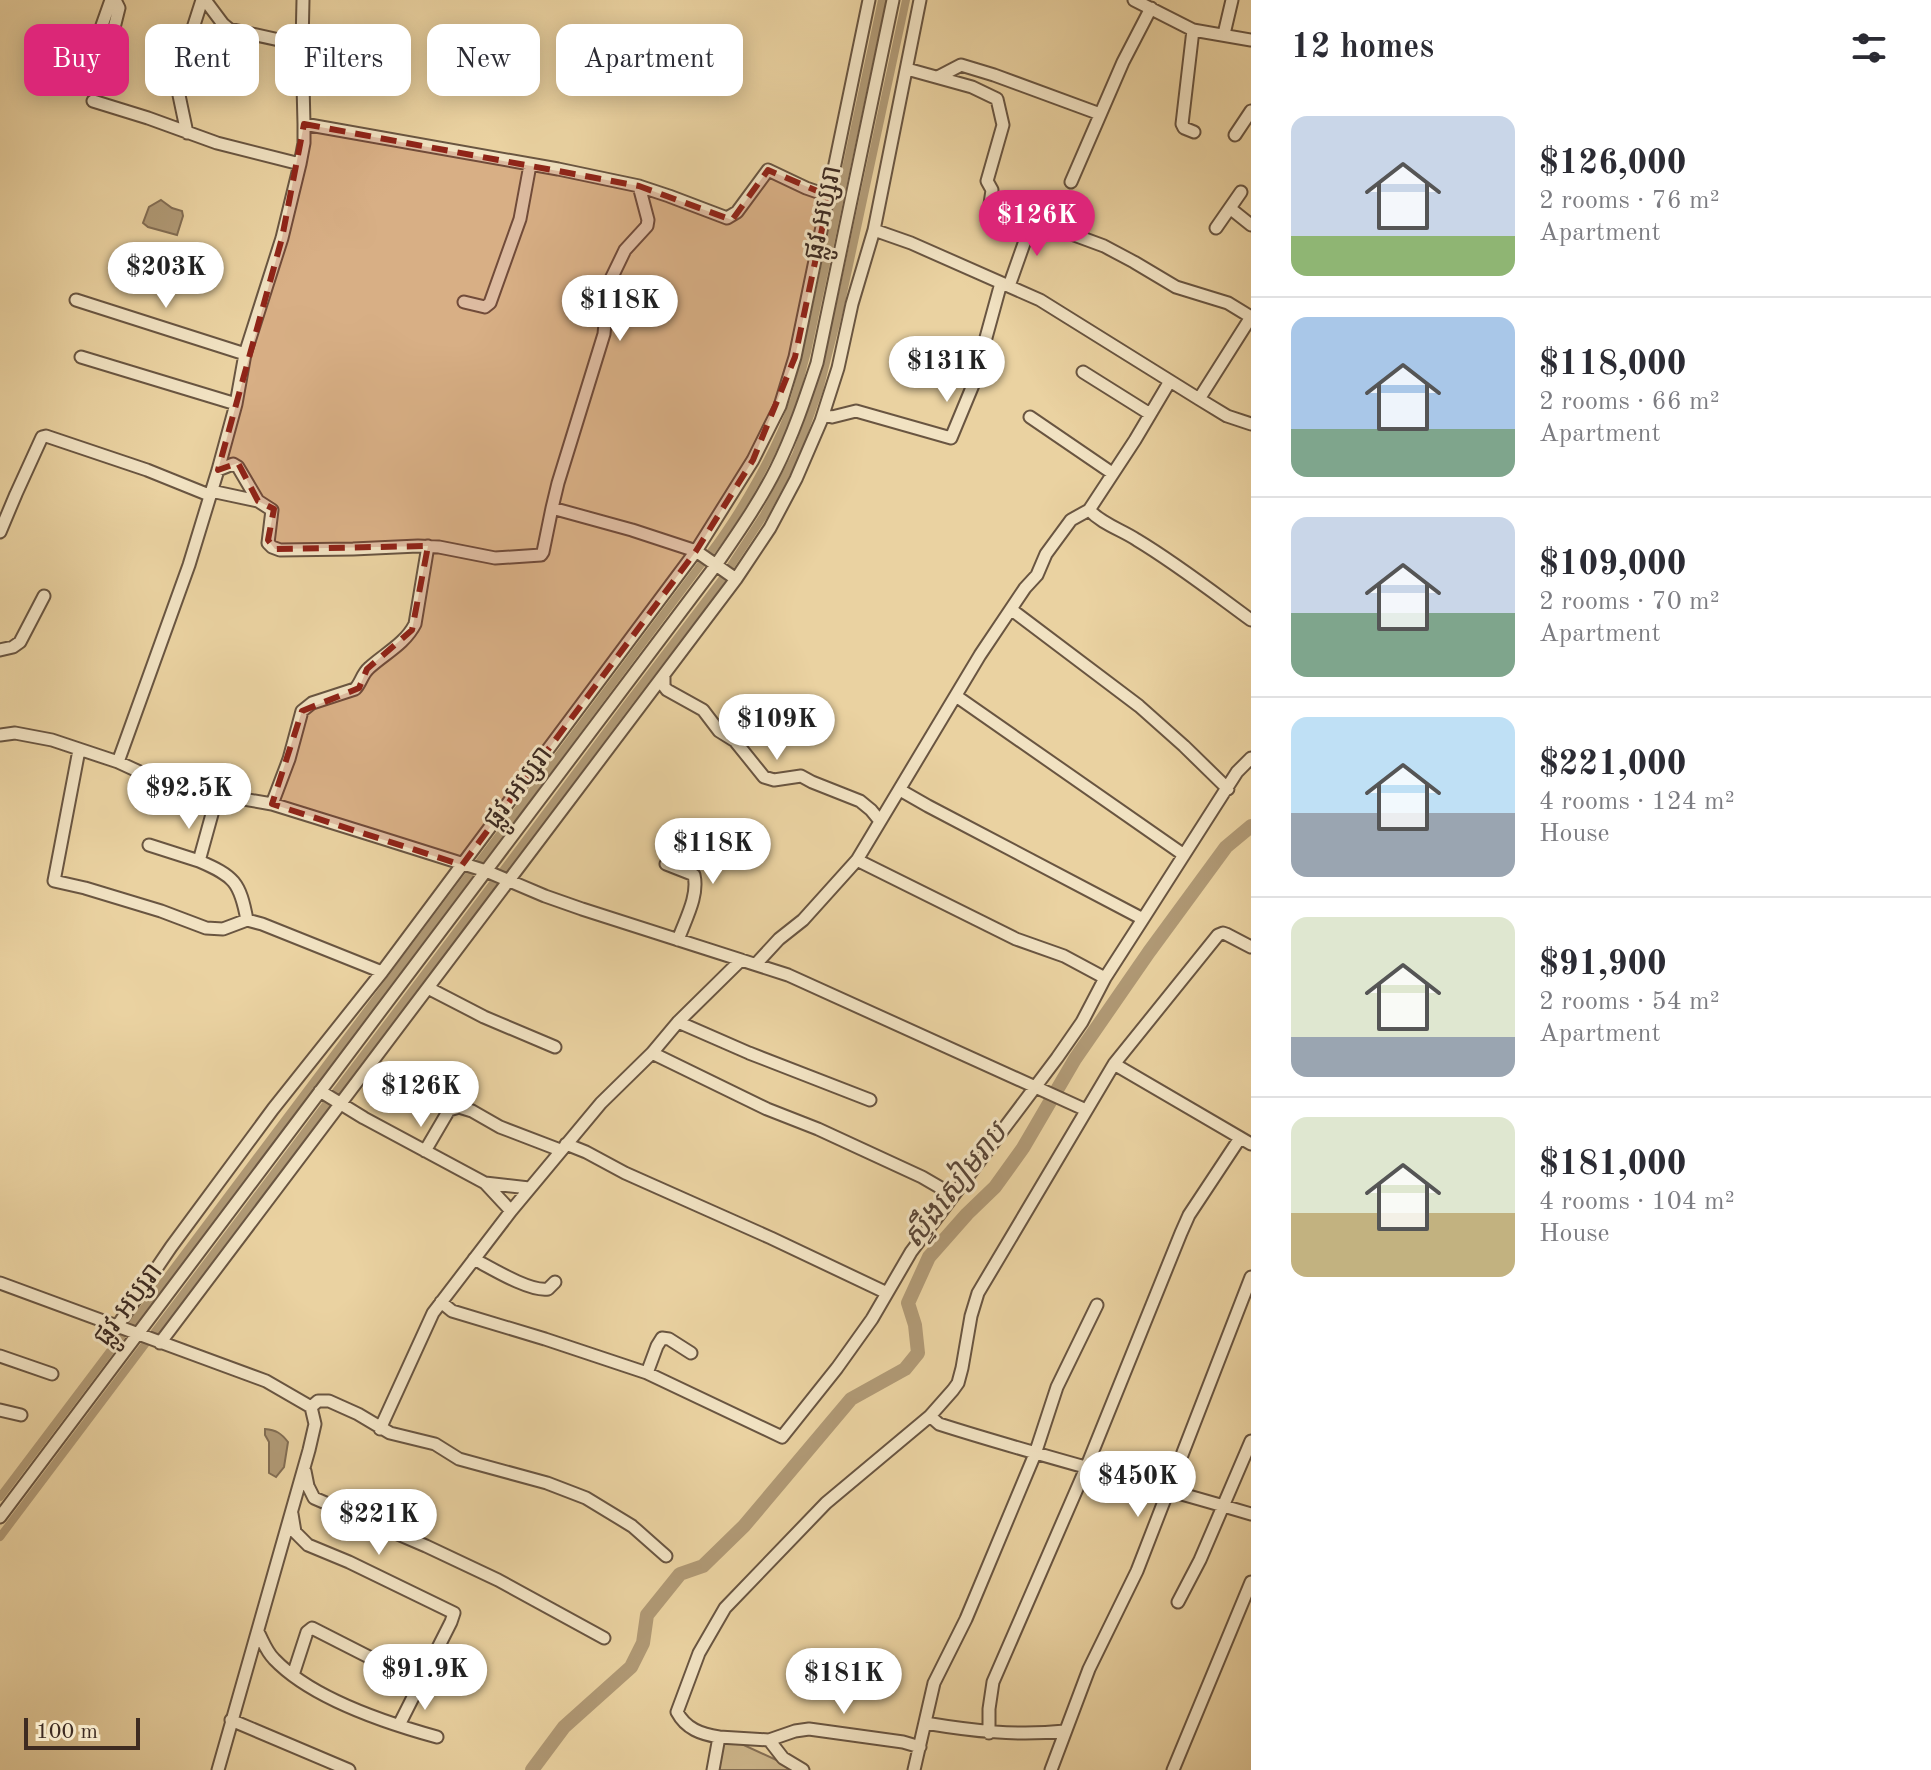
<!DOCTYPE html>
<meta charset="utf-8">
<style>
body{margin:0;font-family:"Old Standard TT","Noto Sans Khmer",serif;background:#f2f2f3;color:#2b2b33;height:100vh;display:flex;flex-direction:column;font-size:30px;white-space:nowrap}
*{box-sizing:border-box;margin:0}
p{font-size:26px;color:#7c7c81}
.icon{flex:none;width:44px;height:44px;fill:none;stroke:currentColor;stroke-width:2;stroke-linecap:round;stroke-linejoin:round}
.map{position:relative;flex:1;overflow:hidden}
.drawer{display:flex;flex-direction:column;background:#fff;width:680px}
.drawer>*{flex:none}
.banner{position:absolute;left:24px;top:24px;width:760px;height:72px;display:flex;gap:16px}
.scale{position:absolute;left:24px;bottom:20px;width:116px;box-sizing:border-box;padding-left:8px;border:4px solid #3e2b21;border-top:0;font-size:22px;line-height:28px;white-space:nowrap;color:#3e2b21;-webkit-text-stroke:6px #f1e2c2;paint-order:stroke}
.price{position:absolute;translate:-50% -68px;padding:0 18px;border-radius:28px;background:#fff;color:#222;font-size:26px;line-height:52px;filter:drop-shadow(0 2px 4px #0008)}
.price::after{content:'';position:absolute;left:50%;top:48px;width:24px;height:18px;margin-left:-12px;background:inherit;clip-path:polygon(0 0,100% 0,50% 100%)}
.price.selected{background:#db2777;color:#fff}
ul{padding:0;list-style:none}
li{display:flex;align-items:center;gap:24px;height:200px;padding:0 40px}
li+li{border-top:2px solid #e1e1e2}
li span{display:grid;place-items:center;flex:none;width:224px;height:160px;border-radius:16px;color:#555}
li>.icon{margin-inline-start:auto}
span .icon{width:96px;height:96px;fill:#fffc;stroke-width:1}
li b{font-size:34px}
h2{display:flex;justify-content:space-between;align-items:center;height:96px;padding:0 40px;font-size:34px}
.chip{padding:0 28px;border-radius:16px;background:#fff;box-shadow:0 4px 20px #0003;font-size:28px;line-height:72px}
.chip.selected{background:#db2777;color:#fff}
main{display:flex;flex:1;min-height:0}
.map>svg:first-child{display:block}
.green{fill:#cdb68b;stroke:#867056;stroke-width:2}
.water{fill:#b09975;stroke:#826d53;stroke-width:2}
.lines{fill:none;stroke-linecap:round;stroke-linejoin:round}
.canal{stroke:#b09975;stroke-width:8}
.river{stroke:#b09975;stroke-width:14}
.minor-casing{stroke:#695541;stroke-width:15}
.minor{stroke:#f1e2c2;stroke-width:11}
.marked{fill:#8f2418;fill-opacity:0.2;stroke:#8f2418;stroke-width:6;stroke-dasharray:16 10;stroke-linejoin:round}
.labels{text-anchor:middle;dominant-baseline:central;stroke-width:6;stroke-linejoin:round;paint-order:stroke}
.street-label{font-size:28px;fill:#3e2b21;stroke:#f1e2c2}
.water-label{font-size:30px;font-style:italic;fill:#5a4636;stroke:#f1e2c2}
</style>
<main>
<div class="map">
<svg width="1251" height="1770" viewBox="0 0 1251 1770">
<rect width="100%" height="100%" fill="#ead2a1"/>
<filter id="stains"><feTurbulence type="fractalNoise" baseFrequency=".0025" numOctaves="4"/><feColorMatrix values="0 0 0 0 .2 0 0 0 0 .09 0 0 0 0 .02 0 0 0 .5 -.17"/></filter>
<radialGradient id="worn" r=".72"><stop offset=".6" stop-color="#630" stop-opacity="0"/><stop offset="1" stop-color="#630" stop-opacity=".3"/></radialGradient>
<!-- green -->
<path class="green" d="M722 1735 798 1770H709Z"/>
<!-- water -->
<path class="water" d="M161 200 172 208 182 211 183 216 177 235 148 227 143 223 149 207Z
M265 1429C276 1430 281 1433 288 1442L284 1467 276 1477 269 1473V1442L265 1435Z"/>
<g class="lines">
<!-- canal -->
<path class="canal" d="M710 553C742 511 776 450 794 400 799 385 802 368 807 352L882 0
M730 567 764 515 796 455 819 390 840 307 906 0
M480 861 702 563
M502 872 625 707 723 578
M335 1093 494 882
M132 1324 472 871
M154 1333 327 1103
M0 1497 123 1334
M0 1537 146 1343"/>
<!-- river -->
<path class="river" d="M532 1770 564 1727 631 1667 643 1643 647 1615 680 1574 703 1566 744 1526 851 1399 905 1369 918 1353 915 1325 908 1303 929 1257 967 1214 995 1187 1023 1148 1075 1059 1149 952 1226 847 1251 826"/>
<!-- minor casing -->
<g class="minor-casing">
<path id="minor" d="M205 0 223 24 229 29 302 45
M303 0 302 45 304 124
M1134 0 1193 30 1251 40
M1193 30 1182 124 1184 128 1194 132
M100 31 111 0
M113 32 119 8 115 0
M1224 34 1232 0
M907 69 972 87 997 99 1003 125 987 181 992 190 990 204 1104 246 1134 262 1176 287 1228 303 1251 317
M938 77 961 65 994 75 1100 114
M93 101 148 118 217 143 300 164
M187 133 176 81 202 0
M1235 135 1251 111
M1071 182 1123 62 1151 8
M1231 209 1251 225
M1216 228 1241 192
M874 230 911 243 1040 300 1199 399 1227 416 1251 424
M1009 286 1033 218
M76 300 245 354
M464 302 485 307 490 303 520 219 530 165
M81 357 236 404
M1083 372 1150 414
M1199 399 1251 317
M823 415 832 417 856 411 951 438 973 385 1001 283
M1030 417 1112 473
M218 470 233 464 238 467 258 501 272 510 268 543 272 547 280 550 353 549 418 546 439 547 495 558 541 555 543 552 552 508 632 530 696 551 736 579
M211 491 258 501
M552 508 558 483 604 334 608 292 610 281 625 250 647 226 648 220 639 186
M1089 510C1102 524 1122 530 1137 540 1177 564 1214 593 1251 620
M0 532 16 494 42 437 46 436 147 470 209 495
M1012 610 1139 706 1184 746 1228 789
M0 650 13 647 20 642 44 596
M664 675V686L667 690 703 710 719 731 735 741 764 777 774 780 801 776 812 782 860 801 871 810 880 821
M956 696 1184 855
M0 735 15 733 52 740 118 762 157 780 185 789 272 804 375 836 486 871 545 896 582 909 788 975 1086 1110
M79 750 54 881 85 888 161 911 206 928 223 929 247 920 262 924 382 972
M118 762 189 565 218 470 236 404 245 354 282 238 300 164 304 143V124L558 169 639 186 669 196 727 218 737 212 768 170 806 188 829 196
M900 790 928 806 1143 919
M272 804 289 759 302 711 312 703 355 689C361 683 362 674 369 668 384 654 405 644 415 624L428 546
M149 845 199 861 217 796
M857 860 1016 939 1064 956 1105 978
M199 861C234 876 240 882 247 920
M666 864 694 875C699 896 685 920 678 940
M756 964 779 939 803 920 857 860 980 655 1025 588 1037 575 1046 554 1071 520 1089 510 1135 440 1170 381
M428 988 484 1017 555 1047
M678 1022 749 1053 870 1100
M652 1053 767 1109 818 1129 922 1177 953 1195
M1114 1064 1251 1144
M320 1091 364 1118 485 1183 511 1211
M566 1144 586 1152 625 1173 771 1238 887 1293
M425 1151 449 1110 459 1107 472 1111 500 1127 560 1150
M485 1183 529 1188
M474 1259C491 1268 530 1292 548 1289L555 1282
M0 1283 266 1381 311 1407 315 1424 309 1450 218 1770
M441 1302 452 1311 545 1339 647 1373 782 1437 837 1368 872 1319 911 1252 1057 1058 1082 1022 1105 978 1143 919 1237 772 1251 758
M118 1325 171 1247 273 1109 382 972 696 551 753 460 780 406 795 357 869 0
M160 1343 736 579 770 528 796 479 821 421 838 368 852 304 874 230 920 0
M0 1356 52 1374
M647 1373 657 1346 662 1338 669 1339 691 1353
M311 1407 318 1401H329L358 1414 390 1433 435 1444 459 1459 547 1483 586 1498 632 1526 666 1556
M0 1410 21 1415
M930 1416 939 1424C1042 1457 1147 1483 1251 1514
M380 1429 433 1313 511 1211 601 1103 652 1053 678 1022 741 960
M305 1471 308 1486 314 1498 426 1546 498 1580 604 1638
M292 1514 295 1532 308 1545 349 1562 454 1613 451 1622 399 1725
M0 1517 716 565C737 534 759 503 776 469 793 435 805 399 817 363L893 0
M1178 1602 1200 1560 1251 1441
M258 1632C263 1641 266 1651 274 1659 311 1698 386 1723 437 1737
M293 1675 307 1632 312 1628 420 1683
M231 1720 349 1770
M925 1723C973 1731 1016 1736 1065 1731
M989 1733V1709L993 1682 1086 1468 1181 1233 1189 1215 1240 1138
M719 1737 769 1740 783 1758 803 1770
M769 1740 795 1731 809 1729 903 1742 920 1747
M713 1770 719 1737C701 1734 686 1729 677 1712L699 1653 725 1608 826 1503 930 1416 953 1390 958 1383 962 1368 971 1316 978 1293 1114 1064 1218 935 1223 933 1226 934 1251 947
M914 1770 934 1683 966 1619 1035 1454 1057 1387 1097 1305
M1051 1770 1089 1669 1137 1571 1251 1277
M1173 1770 1251 1582"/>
</g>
<!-- minor -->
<use href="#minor" class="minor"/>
</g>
<!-- marked area -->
<path class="marked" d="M304 124 639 186 732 220 768 170 829 196 795 357 753 460 696 551 462 865 272 804 302 711 359 688 367 669 412 630 428 546 275 549 268 540 274 509 258 501 238 463 218 470 282 238Z"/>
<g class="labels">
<!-- street labels -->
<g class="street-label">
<text transform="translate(824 213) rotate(-78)">ផ្លូវ អប្សរា</text>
<text transform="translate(519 788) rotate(-53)">ផ្លូវ អប្សរា</text>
<text transform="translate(129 1305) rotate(-53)">ផ្លូវ អប្សរា</text>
</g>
<!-- water labels -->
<g class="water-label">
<text transform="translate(956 1186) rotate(-52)">ស្ទឹងសៀមរាប</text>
</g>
</g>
<rect width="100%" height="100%" filter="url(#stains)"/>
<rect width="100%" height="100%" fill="url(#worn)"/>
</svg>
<div class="scale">100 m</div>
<b class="price selected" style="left:1037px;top:258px">$126K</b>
<b class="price" style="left:166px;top:310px">$203K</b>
<b class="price" style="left:620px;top:343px">$118K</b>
<b class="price" style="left:947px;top:404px">$131K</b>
<b class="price" style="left:777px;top:762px">$109K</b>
<b class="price" style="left:189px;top:831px">$92.5K</b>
<b class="price" style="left:713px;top:886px">$118K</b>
<b class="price" style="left:421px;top:1129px">$126K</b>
<b class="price" style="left:1138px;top:1519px">$450K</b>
<b class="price" style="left:379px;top:1557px">$221K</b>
<b class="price" style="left:425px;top:1712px">$91.9K</b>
<b class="price" style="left:844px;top:1716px">$181K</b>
<div class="banner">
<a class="chip selected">Buy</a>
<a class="chip">Rent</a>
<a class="chip">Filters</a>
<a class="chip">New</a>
<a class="chip">Apartment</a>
</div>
</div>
<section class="drawer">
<h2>12 homes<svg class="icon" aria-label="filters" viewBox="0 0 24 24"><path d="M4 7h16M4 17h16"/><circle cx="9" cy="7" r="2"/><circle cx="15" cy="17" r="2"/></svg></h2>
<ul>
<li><span style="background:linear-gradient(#c9d6e8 75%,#8fb573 0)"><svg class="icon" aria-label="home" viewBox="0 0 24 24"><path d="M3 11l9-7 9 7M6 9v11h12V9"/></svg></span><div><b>$126,000</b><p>2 rooms · 76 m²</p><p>Apartment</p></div></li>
<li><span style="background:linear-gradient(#a9c7e8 70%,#7fa58c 0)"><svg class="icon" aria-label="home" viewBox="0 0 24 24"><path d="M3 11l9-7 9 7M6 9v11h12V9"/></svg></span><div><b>$118,000</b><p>2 rooms · 66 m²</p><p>Apartment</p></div></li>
<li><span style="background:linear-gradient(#c9d6e8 60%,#7fa58c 0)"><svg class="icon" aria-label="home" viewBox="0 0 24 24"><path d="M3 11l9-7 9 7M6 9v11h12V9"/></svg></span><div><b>$109,000</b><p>2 rooms · 70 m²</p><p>Apartment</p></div></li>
<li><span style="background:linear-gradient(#bfe0f5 60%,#9aa5b1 0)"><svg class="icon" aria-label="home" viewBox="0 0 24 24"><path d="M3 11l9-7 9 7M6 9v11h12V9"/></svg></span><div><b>$221,000</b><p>4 rooms · 124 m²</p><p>House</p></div></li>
<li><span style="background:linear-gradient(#dfe7d0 75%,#9aa5b1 0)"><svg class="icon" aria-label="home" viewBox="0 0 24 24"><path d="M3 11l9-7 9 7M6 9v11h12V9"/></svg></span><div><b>$91,900</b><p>2 rooms · 54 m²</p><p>Apartment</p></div></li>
<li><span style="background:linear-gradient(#dfe7d0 60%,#c2b280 0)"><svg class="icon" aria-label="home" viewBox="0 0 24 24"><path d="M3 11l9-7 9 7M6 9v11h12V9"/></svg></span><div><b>$181,000</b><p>4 rooms · 104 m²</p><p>House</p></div></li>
</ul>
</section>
</main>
